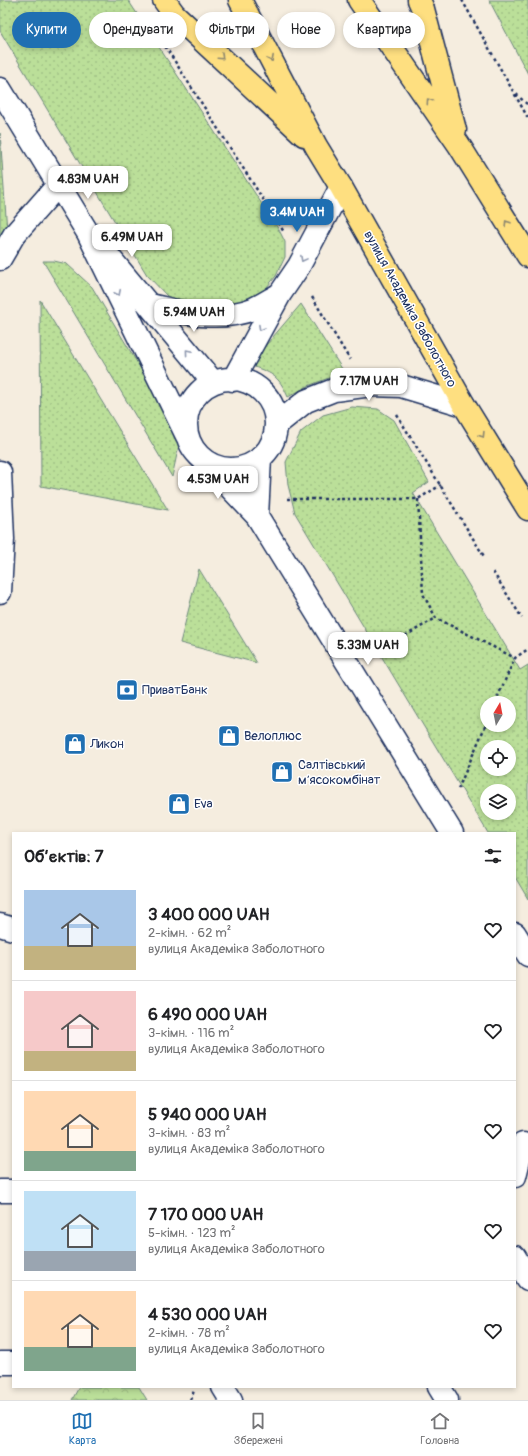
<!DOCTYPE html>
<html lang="uk">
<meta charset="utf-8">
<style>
body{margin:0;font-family:Pangolin,sans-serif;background:#f2f2f2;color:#202124;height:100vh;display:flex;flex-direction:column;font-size:15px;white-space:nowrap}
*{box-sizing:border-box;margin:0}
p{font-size:13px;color:#757577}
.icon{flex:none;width:22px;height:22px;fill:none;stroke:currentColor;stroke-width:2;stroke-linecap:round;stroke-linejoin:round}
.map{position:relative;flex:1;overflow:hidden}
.drawer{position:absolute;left:12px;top:832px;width:504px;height:556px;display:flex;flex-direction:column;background:#fff;border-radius:0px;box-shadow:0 2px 6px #0003}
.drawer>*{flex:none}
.guide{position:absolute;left:12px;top:12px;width:504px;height:36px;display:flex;gap:8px}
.needle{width:26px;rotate:10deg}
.tools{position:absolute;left:480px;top:696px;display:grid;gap:8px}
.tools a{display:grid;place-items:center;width:36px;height:36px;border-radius:50%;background:#fff;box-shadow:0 2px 6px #0003;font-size:20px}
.price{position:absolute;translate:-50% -34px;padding:0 9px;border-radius:8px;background:#fff;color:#222;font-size:13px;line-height:26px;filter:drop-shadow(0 1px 2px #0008)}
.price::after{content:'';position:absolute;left:50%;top:24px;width:12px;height:9px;margin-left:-6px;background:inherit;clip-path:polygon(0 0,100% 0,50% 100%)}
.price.selected{background:#1f6fb2;color:#fff}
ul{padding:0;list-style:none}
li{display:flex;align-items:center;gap:12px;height:100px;padding:0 12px}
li+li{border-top:1px solid #e0e0e0}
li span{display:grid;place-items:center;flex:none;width:112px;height:80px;border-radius:0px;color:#555}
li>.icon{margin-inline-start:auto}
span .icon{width:48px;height:48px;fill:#fffc;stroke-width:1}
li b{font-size:17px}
h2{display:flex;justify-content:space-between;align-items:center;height:48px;padding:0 12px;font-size:17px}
.tag{padding:0 14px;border-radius:18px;background:#fff;box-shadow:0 2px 6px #0003;font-size:14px;line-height:36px}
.tag.selected{background:#1f6fb2;color:#fff}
.tabs{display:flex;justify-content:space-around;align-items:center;height:56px;border-top:1px solid #e0e0e0;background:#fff;font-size:11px;color:#757577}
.tabs a{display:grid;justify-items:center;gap:2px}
.tabs .selected{color:#1f6fb2}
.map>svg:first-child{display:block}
.grass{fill:url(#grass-dots);stroke:#6b877c;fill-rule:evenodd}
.forest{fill:url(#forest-crowns);stroke:#6b877c}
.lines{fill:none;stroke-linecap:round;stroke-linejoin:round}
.minor-casing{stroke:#1b2f5e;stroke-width:25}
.highway-casing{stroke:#1b2f5e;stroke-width:25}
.path{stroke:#1b2f5e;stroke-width:2.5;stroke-dasharray:3 3;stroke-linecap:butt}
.minor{stroke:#fff;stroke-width:22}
.highway{stroke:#fedf80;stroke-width:22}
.oneway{stroke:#8c876f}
.oneway2{stroke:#8d97ae}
.labels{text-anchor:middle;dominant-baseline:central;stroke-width:3;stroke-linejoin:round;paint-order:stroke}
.street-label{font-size:13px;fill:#1b2f5e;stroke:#fff}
.poi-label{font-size:13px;fill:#1b2f5e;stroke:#fff;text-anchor:start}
</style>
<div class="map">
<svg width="528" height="1400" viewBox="0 0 528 1400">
<defs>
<pattern id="grass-dots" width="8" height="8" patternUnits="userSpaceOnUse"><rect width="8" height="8" fill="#bbdf99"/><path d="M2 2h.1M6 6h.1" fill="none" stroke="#a0c086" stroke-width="1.8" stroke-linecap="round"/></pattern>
<pattern id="forest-crowns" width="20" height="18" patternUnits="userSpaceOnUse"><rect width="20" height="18" fill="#bbdf99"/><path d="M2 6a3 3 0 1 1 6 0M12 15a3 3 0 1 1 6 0" fill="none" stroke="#a0c086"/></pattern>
</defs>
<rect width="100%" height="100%" fill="#f5eddf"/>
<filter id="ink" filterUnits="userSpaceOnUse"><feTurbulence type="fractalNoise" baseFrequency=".025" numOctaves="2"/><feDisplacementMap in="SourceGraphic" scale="8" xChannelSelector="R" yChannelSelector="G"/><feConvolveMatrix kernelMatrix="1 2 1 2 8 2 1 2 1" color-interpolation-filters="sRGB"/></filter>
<g filter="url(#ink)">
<!-- grass -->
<path class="grass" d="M0 0H128L279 230 285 242V257L276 276 262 293 240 305 190 306 167 296 147 275 0 31Z
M489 0H528V74Z
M0 133 7 231 0 236Z
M43 261H54L67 264 92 287 181 436 172 477Z
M40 300 168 510 41 486Z
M301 304 344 372 308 386 288 397C278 374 271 373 249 365Z
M352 407 378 409 394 420 429 482 413 493 520 670 528 665V899L515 877V833H488L295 513 288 485 286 462 301 432 323 415ZM487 703H509V725H487ZM487 747H509V769H487ZM487 791H509V813H487Z
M199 569 257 663 180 643Z"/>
<!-- forest -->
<path class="forest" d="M79 1387H139L147 1400H72Z"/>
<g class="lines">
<!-- minor casing -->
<g class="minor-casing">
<path id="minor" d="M0 89 88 233 187 436
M110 258 213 382
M0 259 14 235 58 185
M150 305C183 313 219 322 253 309 262 305 271 299 280 294
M186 424a45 45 0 1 1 90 0a45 45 0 1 1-90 0Z
M233 380 280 294 299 266 341 187
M276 425 306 401 334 390 371 385 401 386 464 405
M204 460 257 516 452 833
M0 472 3 539 0 592
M257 516 260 458
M0 925 13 929
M515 934 528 955
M515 1176 523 1144
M0 1191H13
M515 1257 528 1279
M0 1363H13
M223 1387 231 1400
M439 1387 447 1400"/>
</g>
<!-- highway casing -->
<g class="highway-casing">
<path id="highway" d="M164 0 174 14 304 135
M240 0 316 146 341 187 464 405 528 509
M359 0 459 145 528 256
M419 0 423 9 455 130"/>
</g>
<!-- path -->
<path class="path" d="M462 0 528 118
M165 46 284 232
M516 94 528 105
M312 297 350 360
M397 415 485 558
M287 499H418L441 485
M418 499 423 594 436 618 515 658
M493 572 522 618
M374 654 436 618
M495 703 515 658 528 649
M458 789 487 722
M190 1400 194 1391"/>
<!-- minor -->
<use href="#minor" class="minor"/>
<!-- highway -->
<use href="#highway" class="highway"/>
</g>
<!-- one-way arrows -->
<defs><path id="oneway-chevron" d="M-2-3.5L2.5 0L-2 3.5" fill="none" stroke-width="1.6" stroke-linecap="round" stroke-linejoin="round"/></defs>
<g class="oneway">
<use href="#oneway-chevron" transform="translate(221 57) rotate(43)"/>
<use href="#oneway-chevron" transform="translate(271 59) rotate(62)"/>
<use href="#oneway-chevron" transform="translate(429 101) rotate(-125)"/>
<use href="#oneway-chevron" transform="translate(507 223) rotate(-122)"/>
<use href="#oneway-chevron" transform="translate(482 435) rotate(58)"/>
</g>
<g class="oneway2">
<use href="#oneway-chevron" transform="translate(303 259) rotate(118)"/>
<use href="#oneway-chevron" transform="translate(118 293) rotate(64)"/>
<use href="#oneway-chevron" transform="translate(261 328) rotate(119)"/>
<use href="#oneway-chevron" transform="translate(188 352) rotate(-130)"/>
</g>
</g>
<!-- icons -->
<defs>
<g id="bank-square" transform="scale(1.15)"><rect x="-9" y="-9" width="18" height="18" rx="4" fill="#1f6fb2" stroke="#fff"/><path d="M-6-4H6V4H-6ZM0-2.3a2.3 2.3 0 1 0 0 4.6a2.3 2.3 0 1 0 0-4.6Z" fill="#fff"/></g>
<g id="shop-square" transform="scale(1.15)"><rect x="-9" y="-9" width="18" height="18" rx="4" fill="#1f6fb2" stroke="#fff"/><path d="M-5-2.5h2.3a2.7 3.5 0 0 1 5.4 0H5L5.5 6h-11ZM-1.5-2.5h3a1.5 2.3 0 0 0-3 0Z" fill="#fff"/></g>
</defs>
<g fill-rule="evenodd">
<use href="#bank-square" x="127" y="690"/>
<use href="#shop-square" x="229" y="736"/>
<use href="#shop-square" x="75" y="744"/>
<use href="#shop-square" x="282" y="772"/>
<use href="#shop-square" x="179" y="804"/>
</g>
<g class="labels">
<!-- street labels -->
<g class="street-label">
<text transform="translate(410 309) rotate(61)">вулиця Академіка Заболотного</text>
</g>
<!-- poi labels -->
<g class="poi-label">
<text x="142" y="690">ПриватБанк</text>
<text x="244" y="736">Велоплюс</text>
<text x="90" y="744">Ликон</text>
<text x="298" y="765">Салтівський<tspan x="298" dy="15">мʼясокомбінат</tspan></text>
<text x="194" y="804">Eva</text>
</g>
</g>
</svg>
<div class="tools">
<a><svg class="needle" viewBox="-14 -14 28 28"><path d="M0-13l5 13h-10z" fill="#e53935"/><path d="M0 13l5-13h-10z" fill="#757577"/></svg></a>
<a><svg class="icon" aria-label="locate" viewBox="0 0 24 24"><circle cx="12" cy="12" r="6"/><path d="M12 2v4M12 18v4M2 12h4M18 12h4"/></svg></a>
<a><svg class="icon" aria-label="layers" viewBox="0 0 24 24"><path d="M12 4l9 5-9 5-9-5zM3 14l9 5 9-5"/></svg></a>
</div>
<b class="price" style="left:88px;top:200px">4.83M UAH</b>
<b class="price selected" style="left:297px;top:233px">3.4M UAH</b>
<b class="price" style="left:132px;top:258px">6.49M UAH</b>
<b class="price" style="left:194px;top:333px">5.94M UAH</b>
<b class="price" style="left:369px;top:402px">7.17M UAH</b>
<b class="price" style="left:218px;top:500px">4.53M UAH</b>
<b class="price" style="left:368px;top:666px">5.33M UAH</b>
<div class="guide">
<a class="tag selected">Купити</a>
<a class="tag">Орендувати</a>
<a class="tag">Фільтри</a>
<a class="tag">Нове</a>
<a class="tag">Квартира</a>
</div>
<section class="drawer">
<h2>Об’єктів: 7<svg class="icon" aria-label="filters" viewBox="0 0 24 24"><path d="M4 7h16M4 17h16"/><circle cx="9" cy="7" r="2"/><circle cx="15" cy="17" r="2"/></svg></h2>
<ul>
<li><span style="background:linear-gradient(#a9c7e8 70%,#c2b280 0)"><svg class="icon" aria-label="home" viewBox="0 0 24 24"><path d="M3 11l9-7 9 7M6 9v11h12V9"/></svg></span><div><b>3 400 000 UAH</b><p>2-кімн. · 62 m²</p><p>вулиця Академіка Заболотного</p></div><svg class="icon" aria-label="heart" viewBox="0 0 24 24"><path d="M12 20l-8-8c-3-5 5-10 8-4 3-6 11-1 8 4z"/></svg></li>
<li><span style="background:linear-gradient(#f6c9c9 75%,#c2b280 0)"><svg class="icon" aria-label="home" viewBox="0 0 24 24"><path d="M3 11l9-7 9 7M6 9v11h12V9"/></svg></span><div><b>6 490 000 UAH</b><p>3-кімн. · 116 m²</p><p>вулиця Академіка Заболотного</p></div><svg class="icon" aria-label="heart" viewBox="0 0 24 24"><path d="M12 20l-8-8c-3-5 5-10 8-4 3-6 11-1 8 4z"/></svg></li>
<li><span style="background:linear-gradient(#ffd9b3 75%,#7fa58c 0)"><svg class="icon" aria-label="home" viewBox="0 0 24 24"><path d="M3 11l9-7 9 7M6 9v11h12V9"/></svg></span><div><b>5 940 000 UAH</b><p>3-кімн. · 83 m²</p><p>вулиця Академіка Заболотного</p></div><svg class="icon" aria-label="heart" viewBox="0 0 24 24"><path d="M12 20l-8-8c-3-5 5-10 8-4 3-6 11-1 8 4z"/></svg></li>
<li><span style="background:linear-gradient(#bfe0f5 75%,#9aa5b1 0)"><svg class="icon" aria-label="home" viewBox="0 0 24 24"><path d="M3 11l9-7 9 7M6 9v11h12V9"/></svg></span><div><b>7 170 000 UAH</b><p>5-кімн. · 123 m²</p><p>вулиця Академіка Заболотного</p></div><svg class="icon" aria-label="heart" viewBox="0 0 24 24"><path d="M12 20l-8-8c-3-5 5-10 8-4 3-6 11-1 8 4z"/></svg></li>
<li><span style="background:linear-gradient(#ffd9b3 70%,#7fa58c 0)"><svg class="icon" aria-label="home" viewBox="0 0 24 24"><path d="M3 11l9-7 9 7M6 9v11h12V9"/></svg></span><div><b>4 530 000 UAH</b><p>2-кімн. · 78 m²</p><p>вулиця Академіка Заболотного</p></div><svg class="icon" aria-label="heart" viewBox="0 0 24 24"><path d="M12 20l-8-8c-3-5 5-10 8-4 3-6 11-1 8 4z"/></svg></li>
</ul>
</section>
</div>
<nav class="tabs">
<a class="selected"><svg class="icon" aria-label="map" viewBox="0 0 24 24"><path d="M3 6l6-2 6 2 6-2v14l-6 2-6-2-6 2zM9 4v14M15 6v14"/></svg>Карта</a>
<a><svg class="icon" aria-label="saved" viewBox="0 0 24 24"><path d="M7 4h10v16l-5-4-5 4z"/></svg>Збережені</a>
<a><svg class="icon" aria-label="home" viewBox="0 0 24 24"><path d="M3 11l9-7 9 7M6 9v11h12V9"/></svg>Головна</a>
</nav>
